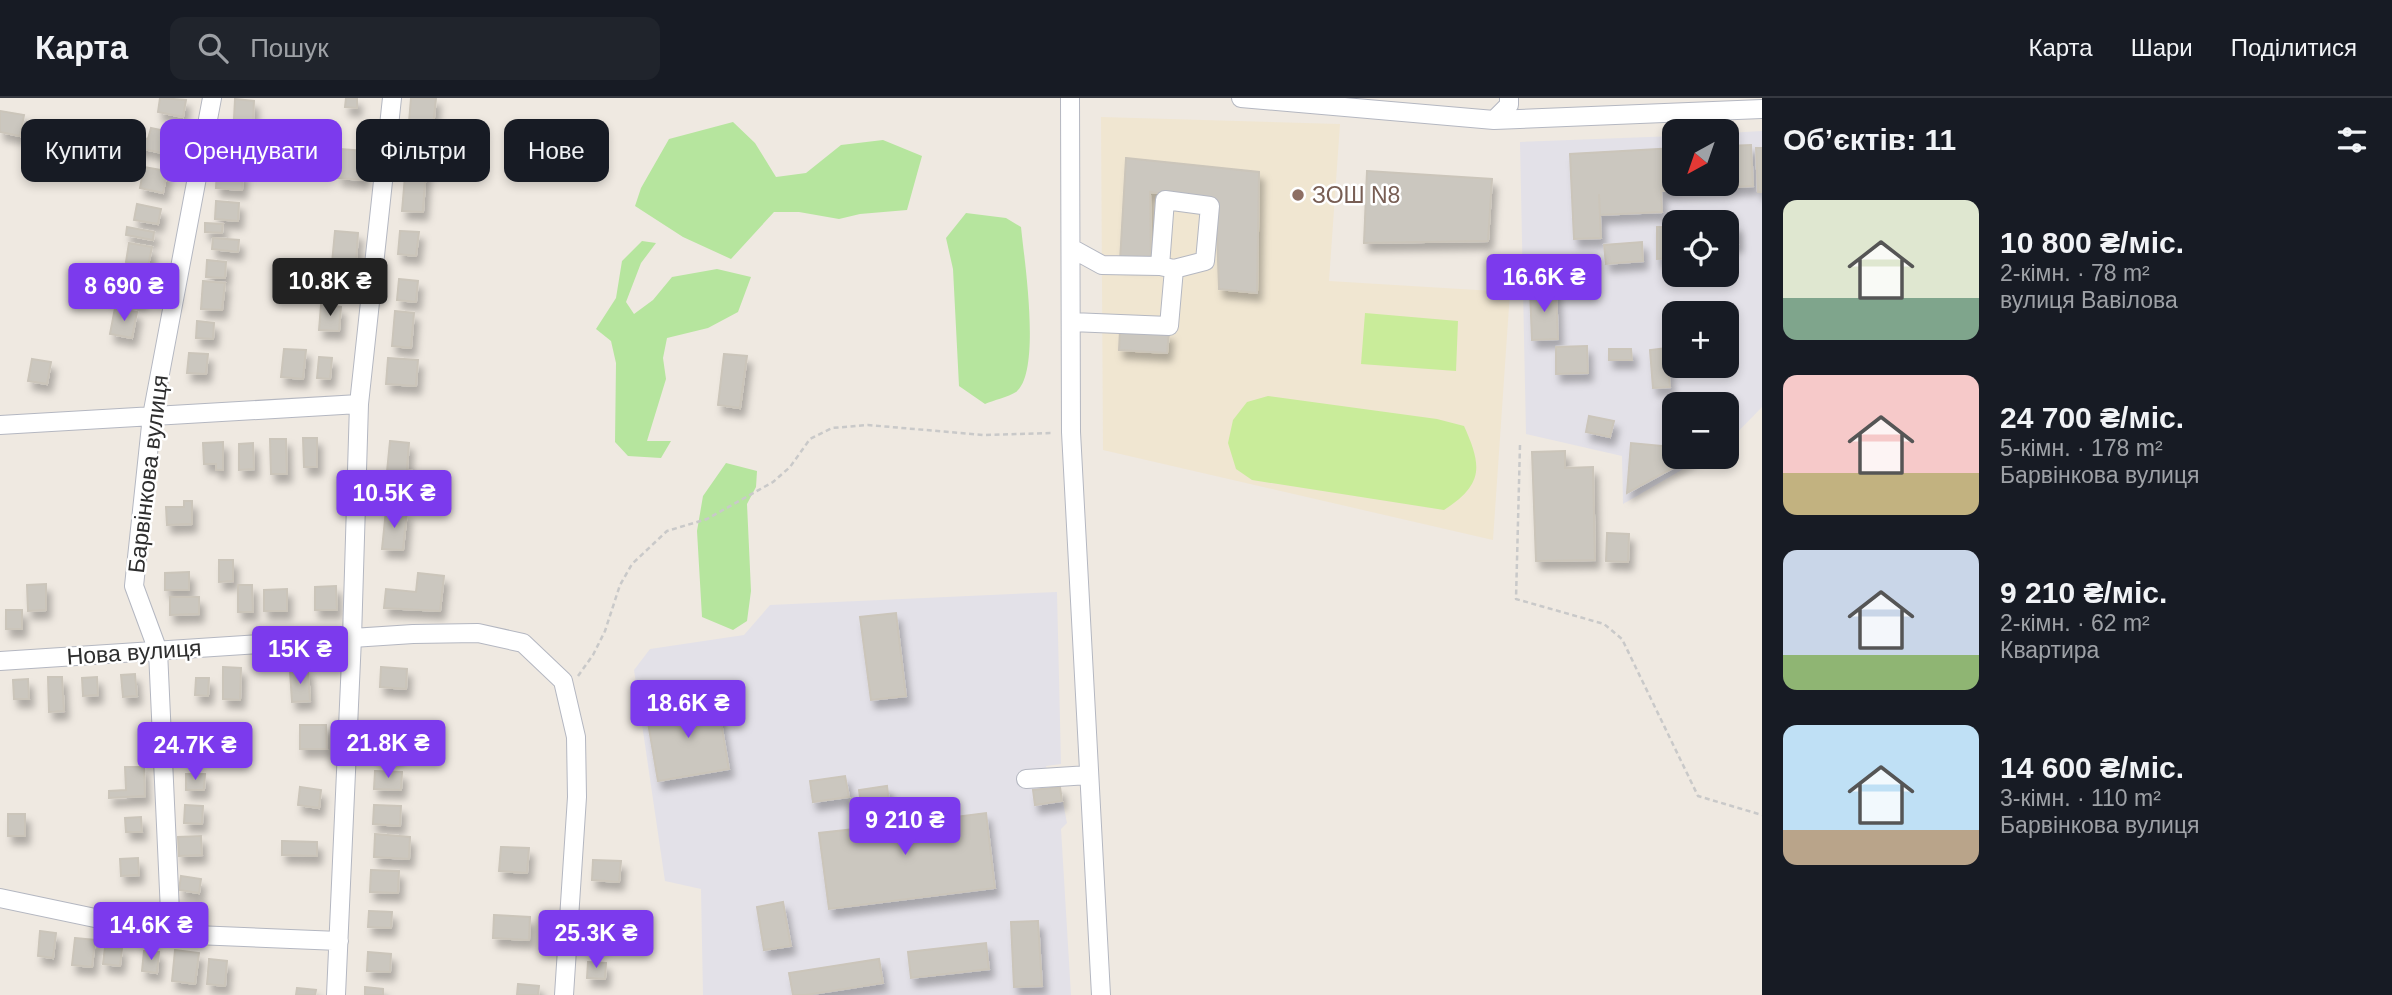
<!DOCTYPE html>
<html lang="uk">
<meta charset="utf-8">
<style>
body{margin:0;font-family:Arial,sans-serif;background:#20242c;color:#f1f3f6;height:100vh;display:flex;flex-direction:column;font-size:26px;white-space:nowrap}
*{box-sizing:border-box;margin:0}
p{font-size:23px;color:#9ea1a6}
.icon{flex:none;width:38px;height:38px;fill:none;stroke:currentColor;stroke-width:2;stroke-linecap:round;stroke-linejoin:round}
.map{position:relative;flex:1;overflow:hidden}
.sheet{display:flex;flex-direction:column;background:#171b24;width:630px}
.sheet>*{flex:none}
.guide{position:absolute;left:21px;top:21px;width:665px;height:63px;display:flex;gap:14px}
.needle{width:46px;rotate:220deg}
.buttons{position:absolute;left:1662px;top:21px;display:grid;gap:14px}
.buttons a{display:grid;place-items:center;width:77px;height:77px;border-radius:14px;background:#171b24;box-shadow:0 4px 10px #0003;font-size:35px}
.price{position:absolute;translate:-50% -60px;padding:0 16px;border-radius:7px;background:#7c3aed;color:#fff;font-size:23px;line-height:46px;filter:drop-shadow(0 2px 4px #0008)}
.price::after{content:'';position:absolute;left:50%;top:42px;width:21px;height:16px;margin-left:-10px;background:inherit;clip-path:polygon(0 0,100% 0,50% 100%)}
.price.on{background:#222;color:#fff}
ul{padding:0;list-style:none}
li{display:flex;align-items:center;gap:21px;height:175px;padding:0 21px}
li span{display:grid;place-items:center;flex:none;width:196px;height:140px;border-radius:14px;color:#555}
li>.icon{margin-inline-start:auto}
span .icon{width:84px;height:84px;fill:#fffc;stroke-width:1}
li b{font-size:30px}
h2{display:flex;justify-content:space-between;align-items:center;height:84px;padding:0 21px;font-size:30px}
.pill{padding:0 24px;border-radius:14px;background:#171b24;box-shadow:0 4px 10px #0003;font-size:24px;line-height:63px}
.pill.on{background:#7c3aed;color:#fff}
header{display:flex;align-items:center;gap:42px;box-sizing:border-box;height:98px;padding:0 35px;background:#171b24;border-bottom:2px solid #363941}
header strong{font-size:33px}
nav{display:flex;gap:38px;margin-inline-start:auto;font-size:24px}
.search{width:490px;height:63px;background:#20242c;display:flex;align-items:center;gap:18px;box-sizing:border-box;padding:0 24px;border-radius:14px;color:#9ea1a6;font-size:26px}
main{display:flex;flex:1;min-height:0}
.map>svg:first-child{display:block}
.industrial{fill:#e3e1e8;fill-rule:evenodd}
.education{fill:#f0e6d1}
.green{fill:#b6e59e}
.pitch{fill:#c9ec9a}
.building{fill:#cbc7bf;stroke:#cbc5ba;stroke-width:2;filter:url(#shadow)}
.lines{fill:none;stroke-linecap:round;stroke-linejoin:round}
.minor-casing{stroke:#b4b7c1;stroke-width:20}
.path{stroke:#c9c9c9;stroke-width:2.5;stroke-dasharray:5 3.5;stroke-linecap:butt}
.minor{stroke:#fff;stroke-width:18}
.education-dot{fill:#8d6e63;stroke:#fff;stroke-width:2.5}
.labels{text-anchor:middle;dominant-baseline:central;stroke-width:5;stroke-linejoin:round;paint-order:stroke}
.education-label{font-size:23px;fill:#785e54;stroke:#fff;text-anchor:start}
.street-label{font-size:23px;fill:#2e2e2e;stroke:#fff}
</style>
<header>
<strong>Карта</strong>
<div class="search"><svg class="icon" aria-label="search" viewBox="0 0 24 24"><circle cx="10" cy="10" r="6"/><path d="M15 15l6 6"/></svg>Пошук</div>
<nav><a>Карта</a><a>Шари</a><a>Поділитися</a></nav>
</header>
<main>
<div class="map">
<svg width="1762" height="897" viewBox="0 0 1762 897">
<defs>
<filter id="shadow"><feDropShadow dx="4.5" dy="8" stdDeviation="3.5" flood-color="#0004"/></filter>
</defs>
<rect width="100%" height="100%" fill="#efe9e1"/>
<!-- industrial -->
<path class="industrial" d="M1762 33V309L1727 345V306H1675V359H1704L1623 406 1622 358 1526 336 1520 44 1675 38V86H1727V35ZM1675 124H1727V177H1675ZM1675 215H1727V268H1675Z
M1057 494 1061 666 1046 668 1049 690 1060 689 1067 725 1061 731 1071 897H703L701 791 665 783 634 572 650 551 744 537 770 507Z"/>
<!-- education -->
<path class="education" d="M1101 19 1340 26 1329 183 1510 194 1493 442 1103 352Z"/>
<!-- green -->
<path class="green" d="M733 24 755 45 776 79 806 75 841 47 883 42 922 58 907 112 860 116 839 121 799 114H774L731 161 683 139 635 108 641 90 669 41Z
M966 115 1006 120 1021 129C1024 160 1042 274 1016 294 1008 299 994 302 985 306L959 288 953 171 946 140Z
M642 143 656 145 641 165 626 204 634 216 653 202 672 179 717 171 751 179 738 214 708 230 667 240 663 260 666 281 647 343H671L661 360 628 358 615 344 616 265 611 243 596 231 616 200 622 163Z
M726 365 757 373 756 389 747 406 751 493 747 523 733 532 702 519 697 433 703 398Z"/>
<!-- pitch -->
<path class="pitch" d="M1365 215 1458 223 1456 273 1361 266Z
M1268 298 1437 321 1464 328C1482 368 1484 386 1444 412L1252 382 1236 371 1228 345 1233 322 1247 304Z"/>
<!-- building -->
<path class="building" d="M160 0 186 2 183 19 158 14Z
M346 0H357V10L345 9Z
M411 0H436L431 50 407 48Z
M235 1 254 3 253 23 234 21Z
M0 13 24 17 20 38 0 34Z
M151 30 175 35 171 57 135 49 137 39 148 41Z
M225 40 246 42 244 64 223 62Z
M1751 47 1753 88 1661 93 1662 114 1600 117 1599 96 1601 140 1574 141 1570 56 1675 50V86H1727V48Z
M1756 50H1762V94H1758Z
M340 51 365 53 363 82 338 80Z
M407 55 427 57 423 114 402 113Z
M1126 60 1259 74 1257 195 1219 191 1216 103 1150 94 1151 164 1120 163Z
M144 69 167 73 163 95 140 90Z
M217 72 243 74 242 92 216 90Z
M1367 73 1492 81 1488 143 1364 145Z
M216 103 239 105 238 123 215 121Z
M137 106 161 111 158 126 134 122Z
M205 125 223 126 222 135 205 134Z
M1737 126 1738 146H1727V127Z
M127 129 154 134 153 142 126 137Z
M1657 129H1675V160L1657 161Z
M335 133 358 135 356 167 332 165Z
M400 133 419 134 416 158 398 156Z
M213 140 239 142 238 154 212 151Z
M1642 144 1643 163 1606 166 1604 147Z
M129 145 152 149 148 168 126 164Z
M207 162 226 164 225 180 206 179Z
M110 178 144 185 141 204 106 198Z
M399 181 418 183 416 204 397 202Z
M203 183 225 185 222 212 201 211Z
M1556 191 1558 241 1532 242 1530 192Z
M321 207 341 209 339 233 319 232Z
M115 210 137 214 132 240 110 236Z
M395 213 414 215 411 250 392 248Z
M197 223 214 225 213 241 196 240Z
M1120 232 1169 235 1167 255 1119 252Z
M1587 248 1588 275 1556 276V249Z
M1666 250 1670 289 1653 290 1650 252Z
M284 251 306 252 303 281 281 279Z
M1609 251H1631L1632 262H1609Z
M189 255 208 256 206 276 187 275Z
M724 256 747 258 740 310 718 307Z
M319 259 332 260 330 281 317 280Z
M388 260 418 262 416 288 386 286Z
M32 261 51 264 47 286 28 283Z
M1589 318 1614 323 1610 339 1586 334Z
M303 340H317V369H304Z
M270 341H286L287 376H271Z
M1675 341V359H1693L1627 395 1631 345 1662 348Z
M390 343 409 345 407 372 414 373 413 383H406V385L386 384Z
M223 344V372H216V366H204L203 345Z
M253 345 254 371 239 372V346Z
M1565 353V370L1593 369 1595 462 1536 463 1532 354Z
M184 403H192V426L167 427 166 409H184Z
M386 412 407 414 403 452 382 451Z
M1607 435 1629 436 1628 464 1606 463Z
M219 462H233V483L219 484Z
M189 474V492H165V475Z
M418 475 444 478 440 513 384 510 386 491 416 494Z
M46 486V512L28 513 27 487Z
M238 487H252L253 514H238Z
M336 488 337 512H315V489Z
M287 491V513H264V492Z
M170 499H199V516L170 517Z
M6 512H22V531H6Z
M896 515 906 598 871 602 860 519Z
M223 569 241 570 240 602 223 601Z
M381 569 407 571 406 591 380 589Z
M308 571 310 603 292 604 290 573Z
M135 576 137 598 123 599 121 577Z
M48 579H62L64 613 49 614Z
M97 579 98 597 83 598 82 580Z
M196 580H209L208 598 195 597Z
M28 581 29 601H14L13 582Z
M717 601 729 671 658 683 646 613Z
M300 627H326L327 651H300Z
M376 641 400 642 399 659 375 658Z
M125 669H144L145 698 109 700V693L126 692Z
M375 673 402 674 401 692 374 691Z
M186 676H205L204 692H186Z
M845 678 849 699 813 704 810 683Z
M887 688 892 727 986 715 995 790 829 811 819 735 864 730 859 692Z
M300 689 321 692 319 710 298 707Z
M1060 689 1062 703 1035 707 1033 692Z
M185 707 203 708 202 726 184 725Z
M374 707 401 708 400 728 373 726Z
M8 716H25V738H8Z
M141 719 142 734H126L125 720Z
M375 736 410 739 409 761 374 759Z
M201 738 202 757 179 758 178 739Z
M282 743 317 744V758L282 757Z
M501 749 529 750 527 775 499 773Z
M138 760 139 777 121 778 120 761Z
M593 762 621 763 619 784 592 782Z
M371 772 399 773 398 795 370 794Z
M181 778 201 781 199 795 179 792Z
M783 804 791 848 764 852 757 809Z
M369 813 392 814 391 830 368 829Z
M494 817 530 819 529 842 493 840Z
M1038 823 1042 888 1014 889 1011 824Z
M586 828 607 829 606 846 585 844Z
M40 833 56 835 53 860 38 858Z
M75 840 95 842 92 869 72 867Z
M986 845 989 871 911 880 908 854Z
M105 848 122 850 120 868 103 866Z
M175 852 199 855 195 886 172 883Z
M144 853 159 854 157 875 142 873Z
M368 854 391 856 390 874 367 873Z
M209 861 227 863 225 888 207 886Z
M879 861 883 885 806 897H793L789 875Z
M588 864 606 865 605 881 587 880Z
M518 886 539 888 538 897H517Z
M365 889 383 891V897H365Z
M297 890 316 892 315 897H296Z"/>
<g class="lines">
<!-- minor casing -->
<g class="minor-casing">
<path id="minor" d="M1070 0 1071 334 1101 897
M1241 0 1494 22 1762 11
M1494 22 1509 7V0
M1071 150 1102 167 1160 168 1165 102 1210 108 1205 163 1174 171 1160 168
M1071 224 1169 228 1174 171
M0 327 359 306
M0 563 413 536 478 535 523 545 563 583 576 639 577 699 564 897
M1026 681 1089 677
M0 800 171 836 339 843
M171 836 158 553 134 488 152 318 212 0
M336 897 352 540 359 306 392 0"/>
</g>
<!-- path -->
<path class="path" d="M1520 347 1516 501 1604 526 1622 541 1698 698 1762 717
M578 578 593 557 605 533 620 487 632 466 667 433 707 421 773 384 790 369 810 341 832 330 868 327 983 337 1054 335"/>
<!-- minor -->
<use href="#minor" class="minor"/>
</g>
<!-- markers -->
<circle class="education-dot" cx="1298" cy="97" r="7"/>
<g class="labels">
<!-- education labels -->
<g class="education-label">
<text x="1312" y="97">ЗОШ N8</text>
</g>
<!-- street labels -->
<g class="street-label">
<text transform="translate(148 376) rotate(-83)">Барвінкова вулиця</text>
<text transform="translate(134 554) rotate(-4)">Нова вулиця</text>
</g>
</g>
</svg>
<div class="buttons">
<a><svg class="needle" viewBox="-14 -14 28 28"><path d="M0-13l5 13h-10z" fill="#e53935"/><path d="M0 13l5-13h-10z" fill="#9ea1a6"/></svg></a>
<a><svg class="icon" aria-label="locate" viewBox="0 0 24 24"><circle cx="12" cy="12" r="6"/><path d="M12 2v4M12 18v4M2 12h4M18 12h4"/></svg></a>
<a>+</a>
<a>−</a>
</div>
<b class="price" style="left:1544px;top:216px">16.6K ₴</b>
<b class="price on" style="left:330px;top:220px">10.8K ₴</b>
<b class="price" style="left:124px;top:225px">8 690 ₴</b>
<b class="price" style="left:394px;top:432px">10.5K ₴</b>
<b class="price" style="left:300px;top:588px">15K ₴</b>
<b class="price" style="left:688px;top:642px">18.6K ₴</b>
<b class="price" style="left:388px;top:682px">21.8K ₴</b>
<b class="price" style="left:195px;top:684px">24.7K ₴</b>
<b class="price" style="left:905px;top:759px">9 210 ₴</b>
<b class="price" style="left:151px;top:864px">14.6K ₴</b>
<b class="price" style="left:596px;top:872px">25.3K ₴</b>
<div class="guide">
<a class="pill">Купити</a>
<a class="pill on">Орендувати</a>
<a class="pill">Фільтри</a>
<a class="pill">Нове</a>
</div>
</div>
<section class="sheet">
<h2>Об’єктів: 11<svg class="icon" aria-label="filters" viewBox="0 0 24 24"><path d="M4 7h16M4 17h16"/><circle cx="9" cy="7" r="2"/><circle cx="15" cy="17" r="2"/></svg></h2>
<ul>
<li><span style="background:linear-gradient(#dfe7d0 70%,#7fa58c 0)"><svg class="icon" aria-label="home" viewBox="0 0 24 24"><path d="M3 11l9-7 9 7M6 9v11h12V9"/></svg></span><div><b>10 800 ₴/міс.</b><p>2-кімн. · 78 m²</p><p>вулиця Вавілова</p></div></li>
<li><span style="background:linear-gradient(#f6c9c9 70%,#c2b280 0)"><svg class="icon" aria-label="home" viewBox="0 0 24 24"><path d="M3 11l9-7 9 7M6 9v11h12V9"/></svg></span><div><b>24 700 ₴/міс.</b><p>5-кімн. · 178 m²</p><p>Барвінкова вулиця</p></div></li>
<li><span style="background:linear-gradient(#c9d6e8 75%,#8fb573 0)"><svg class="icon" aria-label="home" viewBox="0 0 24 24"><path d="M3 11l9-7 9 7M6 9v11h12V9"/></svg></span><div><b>9 210 ₴/міс.</b><p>2-кімн. · 62 m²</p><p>Квартира</p></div></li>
<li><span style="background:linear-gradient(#bfe0f5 75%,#b9a48a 0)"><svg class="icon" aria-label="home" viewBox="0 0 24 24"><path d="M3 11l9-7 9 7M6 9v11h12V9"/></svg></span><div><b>14 600 ₴/міс.</b><p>3-кімн. · 110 m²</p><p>Барвінкова вулиця</p></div></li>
</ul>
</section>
</main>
